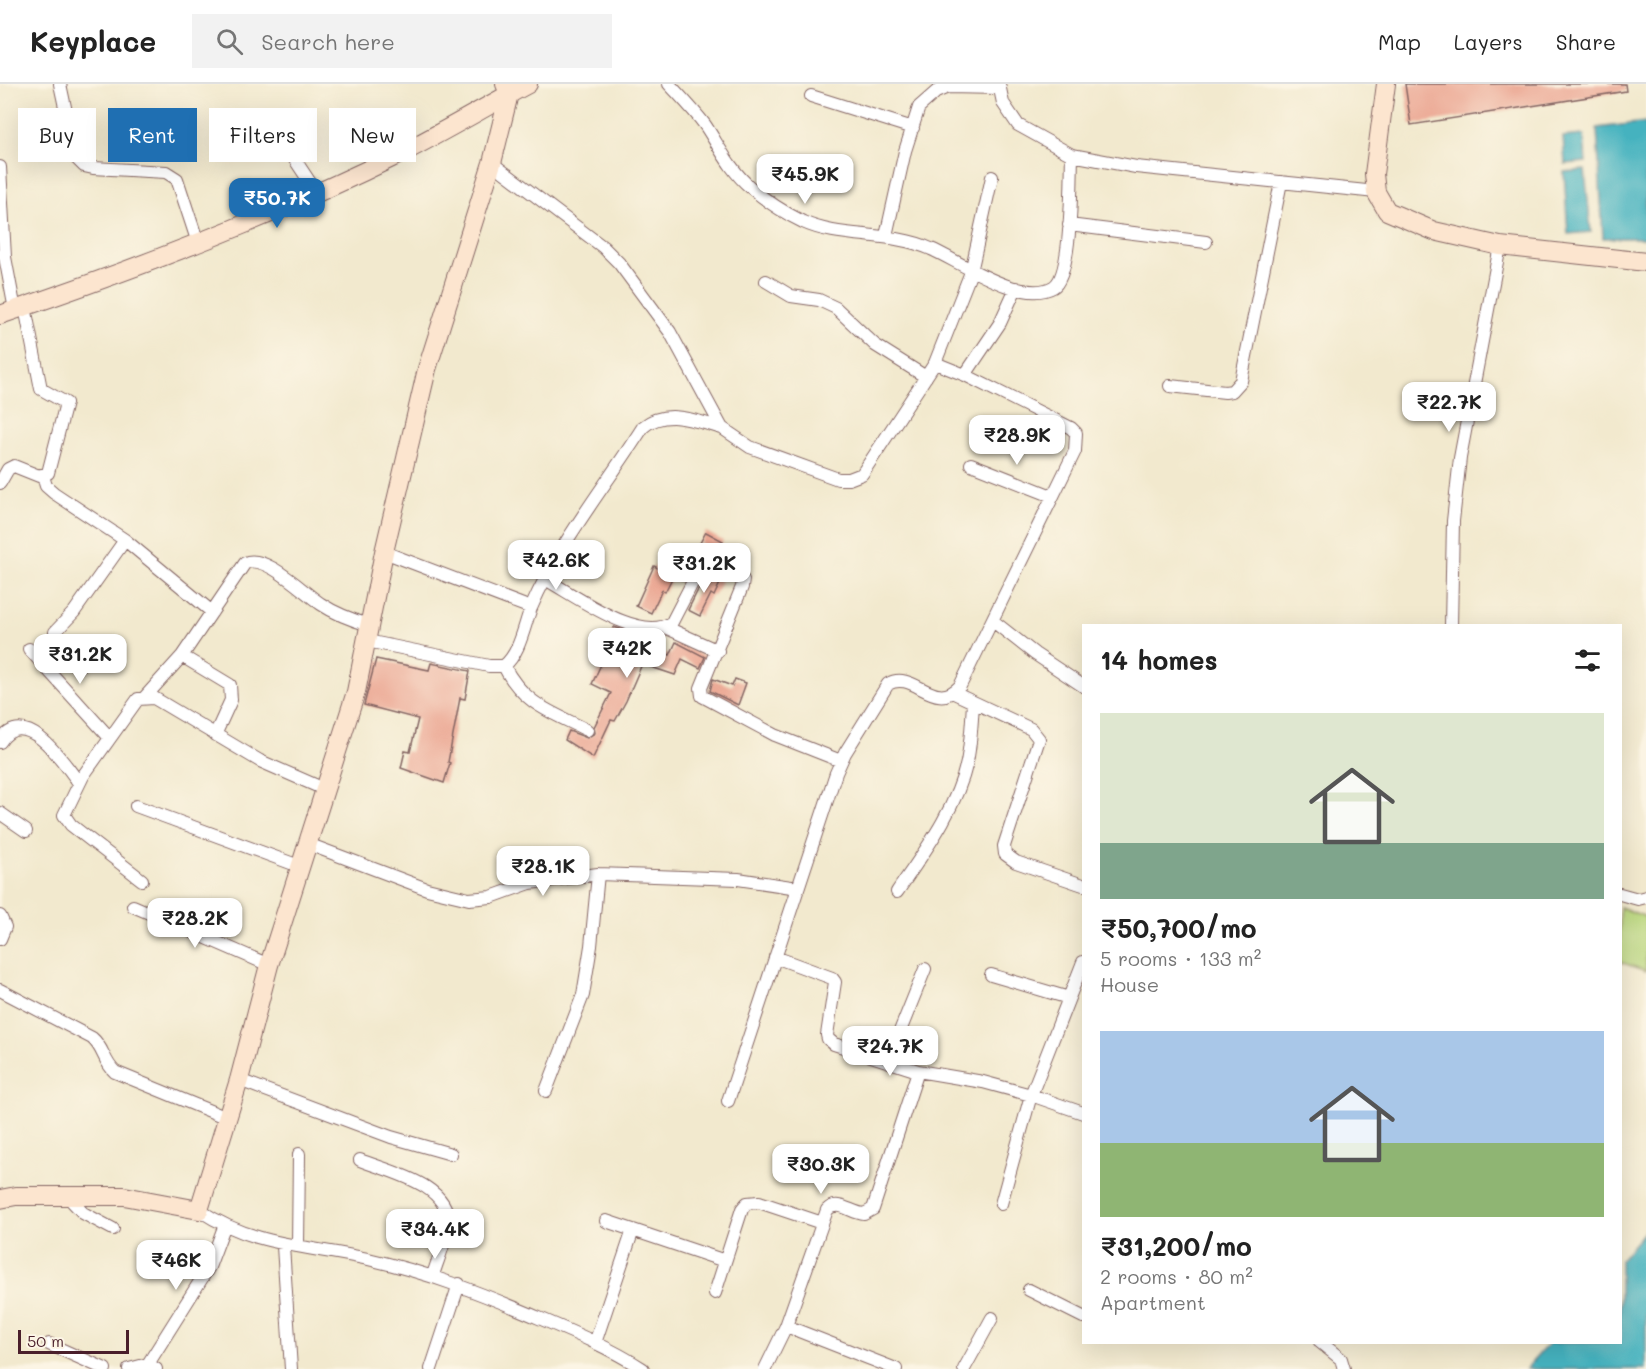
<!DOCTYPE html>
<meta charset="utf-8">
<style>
body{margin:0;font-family:Mali,sans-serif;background:#f2f2f2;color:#222;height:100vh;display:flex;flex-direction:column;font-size:22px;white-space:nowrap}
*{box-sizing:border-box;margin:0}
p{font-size:20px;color:#767676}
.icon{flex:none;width:33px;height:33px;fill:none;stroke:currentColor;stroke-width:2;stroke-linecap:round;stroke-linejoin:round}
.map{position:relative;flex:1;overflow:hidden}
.side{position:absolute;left:1082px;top:540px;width:540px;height:720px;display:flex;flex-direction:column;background:#fff;border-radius:0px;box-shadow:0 6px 24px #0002}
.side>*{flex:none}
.guide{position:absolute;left:18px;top:24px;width:570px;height:54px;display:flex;gap:12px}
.scale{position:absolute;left:18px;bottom:15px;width:111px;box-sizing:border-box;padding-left:6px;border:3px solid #4a1f2b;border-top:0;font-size:16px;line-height:21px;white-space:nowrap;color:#4a1f2b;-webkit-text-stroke:4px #fcf5e5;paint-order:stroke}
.price{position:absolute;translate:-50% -51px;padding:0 14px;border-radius:12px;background:#fff;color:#222;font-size:20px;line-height:39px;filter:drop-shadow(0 2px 3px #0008)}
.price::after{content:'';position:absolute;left:50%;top:36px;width:18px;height:14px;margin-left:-9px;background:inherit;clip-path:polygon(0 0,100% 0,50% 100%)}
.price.current{background:#1f6fb2;color:#fff}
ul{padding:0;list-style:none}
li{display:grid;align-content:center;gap:12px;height:318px;padding:0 18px}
li span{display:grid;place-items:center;height:186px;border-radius:0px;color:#555}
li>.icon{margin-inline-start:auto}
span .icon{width:108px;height:108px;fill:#fffc;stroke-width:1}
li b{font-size:26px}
h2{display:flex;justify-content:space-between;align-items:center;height:72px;padding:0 18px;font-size:26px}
.tag{padding:0 21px;border-radius:0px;background:#fff;box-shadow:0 6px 24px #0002;font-size:21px;line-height:54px}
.tag.current{background:#1f6fb2;color:#fff}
header{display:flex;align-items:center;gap:36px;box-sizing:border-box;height:84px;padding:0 30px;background:#fff;border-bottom:2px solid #e0e0e0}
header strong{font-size:28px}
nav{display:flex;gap:33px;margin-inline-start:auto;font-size:21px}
.search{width:420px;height:54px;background:#f2f2f2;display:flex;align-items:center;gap:15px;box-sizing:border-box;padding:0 21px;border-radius:0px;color:#767676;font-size:22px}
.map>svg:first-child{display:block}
.green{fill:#bad77e;stroke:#827b54;stroke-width:1.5}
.water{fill:#44b2bf;stroke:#476875;stroke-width:1.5}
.building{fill:#eba591}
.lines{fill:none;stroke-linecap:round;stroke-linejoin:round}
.street-casing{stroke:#856664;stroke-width:14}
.secondary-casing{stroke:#856664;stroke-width:20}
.street{stroke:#fff;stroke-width:12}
.secondary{stroke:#fce5cf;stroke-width:18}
</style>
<header>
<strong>Keyplace</strong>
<div class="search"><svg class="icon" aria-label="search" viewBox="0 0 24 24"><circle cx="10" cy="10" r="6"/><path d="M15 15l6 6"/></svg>Search here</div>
<nav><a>Map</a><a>Layers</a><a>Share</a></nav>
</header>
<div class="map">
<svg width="1646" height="1285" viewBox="0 0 1646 1285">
<rect width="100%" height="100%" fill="#fcf5e5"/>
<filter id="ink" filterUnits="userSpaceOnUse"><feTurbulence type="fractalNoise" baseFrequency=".0167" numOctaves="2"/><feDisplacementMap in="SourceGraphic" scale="12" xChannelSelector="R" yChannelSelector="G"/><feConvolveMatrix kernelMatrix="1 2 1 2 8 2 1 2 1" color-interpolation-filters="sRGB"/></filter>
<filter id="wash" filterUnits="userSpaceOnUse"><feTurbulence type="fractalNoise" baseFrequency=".008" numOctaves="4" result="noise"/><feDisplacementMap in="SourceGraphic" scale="24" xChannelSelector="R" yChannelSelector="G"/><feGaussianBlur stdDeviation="1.35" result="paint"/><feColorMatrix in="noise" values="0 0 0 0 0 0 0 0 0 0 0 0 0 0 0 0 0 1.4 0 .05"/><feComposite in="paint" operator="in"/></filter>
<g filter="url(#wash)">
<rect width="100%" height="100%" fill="#f2e9ce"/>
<!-- green -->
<path class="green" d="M1620 823 1646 833V887L1620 878Z"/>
<!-- water -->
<path class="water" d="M1646 38V154H1603L1597 44Z
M1584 51 1586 78 1565 80 1563 53Z
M1585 86 1591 148 1568 150 1564 88Z
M1646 1146V1285H1526L1549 1259 1620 1258V1176Z"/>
<g id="blocks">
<!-- building -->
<path class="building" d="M1405 0H1625L1626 7 1411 41Z
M706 448 723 457 718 468 700 459Z
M682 475 693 480 684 497 674 492Z
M654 482 673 492 665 508 662 506 651 529 636 522Z
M706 490 721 497 714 512 711 510 700 532 688 526Z
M614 543 642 553 639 560 670 571 676 558 705 573 700 584 682 575 675 591 642 580 626 617 615 637 611 636 593 674 565 656 569 647 587 654 595 649 594 643 611 609 592 600 603 576Z
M376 575 429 586 431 579 470 587 465 615 460 614 448 678 450 679 444 699 401 684 405 667 410 668 418 635 364 621Z
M713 595 732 602 735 595 746 599 738 621 710 607Z"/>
</g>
</g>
<g filter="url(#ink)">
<use href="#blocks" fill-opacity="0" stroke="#856664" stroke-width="1.5"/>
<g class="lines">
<!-- street casing -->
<g class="street-casing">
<path id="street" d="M60 0 76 74 84 82 93 84 166 88 177 95 198 159
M669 0C681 13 694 26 705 41 719 62 730 86 750 103 765 116 785 129 803 138 839 155 892 147 931 165 959 177 1021 221 1053 203 1073 192 1071 94 1072 71
M999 0 1003 19 1018 41 1072 71 1136 83 1376 108
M811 12 913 44
M272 41 317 109
M492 79 603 163 619 179 670 248 722 344 750 363 838 395H849L862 390 935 279 971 188 992 93
M0 83 5 173 15 226
M1069 141 1206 158
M886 152 905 67 919 23 936 8 948 3 999 4
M766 197 791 212 819 216 836 224 875 261 926 293
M965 291 1000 239 1016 204
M1170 302 1225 308 1232 307 1241 297 1281 98
M971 380 1052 412
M43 392 46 402 54 409 125 456 74 528 55 548 56 552 78 584
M0 399 8 385 14 382 39 392 48 389 66 319 41 305 25 223
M125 456 212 528
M384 468 531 524
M545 495C575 511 641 561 672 538L702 480C714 475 738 485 743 496L742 503 701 604 702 612 775 651 841 677
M993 537 1035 570 1083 602
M1451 542 1453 437 1460 374 1500 162
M665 543 718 567
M367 557 489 582H504C520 569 524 542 531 524 560 457 605 403 643 343 666 324 696 337 722 344
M29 565 110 654
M182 572 230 601 231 616 215 651
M504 582C523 620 551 628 587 646
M954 609 1031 645 1039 655 1004 762 1005 770 1016 778 1083 801
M145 613 182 572 245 479C265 469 304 509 321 520 336 530 352 536 369 541
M0 658C25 619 65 680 79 699
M136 722 299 782
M0 729 26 747
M308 760 427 805 469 815 491 813 530 799 598 790 738 795 798 804
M142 796 71 741 64 731 83 692 138 615 154 614 260 677 324 705
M897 808C924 768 956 726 967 678 971 658 972 638 973 618
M1620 810 1638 815 1646 813
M133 822 269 881
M0 832 5 843 0 855
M775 873 832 894 835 898 827 951 828 955 834 960 918 987 983 998 1031 1011 1083 1029
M991 891 1069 914
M0 906 92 954C104 964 103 977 115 988L227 1034
M888 977 925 885
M239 996 391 1053 451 1070
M546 1007 583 911 591 862 598 790
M728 1017 836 689 845 669 888 600C914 585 934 630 960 602L1075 367 1076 349 1071 344 965 291 935 279
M360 1076C390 1088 451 1100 448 1141 446 1157 438 1175 433 1191
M67 1112 83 1129 113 1145
M1001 1120 1031 1011 1083 878
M199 1126C255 1163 306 1161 368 1175 426 1188 478 1208 532 1231 570 1247 609 1263 643 1285
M606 1137 725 1177
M283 1162 291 1285
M298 1162 299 1070
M1029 1206 1083 1233
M715 1209 742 1125 747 1119 759 1118 822 1139
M786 1242 896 1285
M1320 1258 1341 1275 1344 1285
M595 1259 633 1146
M49 1260 105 1285
M148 1280 209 1183 224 1143
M129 1285 148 1280 156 1285
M431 1285 459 1200
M765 1285 786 1242 827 1126C838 1115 851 1129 864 1130L873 1125 918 987
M964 1285 992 1234"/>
</g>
<!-- secondary casing -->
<g class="secondary-casing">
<path id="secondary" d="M1386 0 1374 90 1376 108 1387 127 1434 147 1500 162 1646 178
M0 231C136 185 271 134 400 70 443 48 485 23 528 0
M0 1115 16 1112H124L199 1126 239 996 269 881 356 608 384 468 427 285 492 79 509 10 505 0"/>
</g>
<!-- street -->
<use href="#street" class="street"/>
<!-- secondary -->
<use href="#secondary" class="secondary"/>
</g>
</g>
</svg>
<div class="scale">50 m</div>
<b class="price" style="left:805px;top:121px">₹45.9K</b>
<b class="price current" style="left:277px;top:145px">₹50.7K</b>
<b class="price" style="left:1449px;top:349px">₹22.7K</b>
<b class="price" style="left:1017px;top:382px">₹28.9K</b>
<b class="price" style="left:556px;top:507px">₹42.6K</b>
<b class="price" style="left:704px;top:510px">₹31.2K</b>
<b class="price" style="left:627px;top:595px">₹42K</b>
<b class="price" style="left:80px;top:601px">₹31.2K</b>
<b class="price" style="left:543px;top:813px">₹28.1K</b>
<b class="price" style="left:195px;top:865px">₹28.2K</b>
<b class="price" style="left:890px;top:993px">₹24.7K</b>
<b class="price" style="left:821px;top:1111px">₹30.3K</b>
<b class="price" style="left:435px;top:1176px">₹34.4K</b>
<b class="price" style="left:176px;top:1207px">₹46K</b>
<div class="guide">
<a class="tag">Buy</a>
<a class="tag current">Rent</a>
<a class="tag">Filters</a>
<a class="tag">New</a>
</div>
<section class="side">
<h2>14 homes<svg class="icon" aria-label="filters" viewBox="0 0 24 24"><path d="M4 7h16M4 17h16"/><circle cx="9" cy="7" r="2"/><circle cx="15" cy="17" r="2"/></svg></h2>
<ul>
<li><span style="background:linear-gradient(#dfe7d0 70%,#7fa58c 0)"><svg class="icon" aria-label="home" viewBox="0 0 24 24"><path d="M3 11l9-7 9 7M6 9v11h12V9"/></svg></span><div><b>₹50,700/mo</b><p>5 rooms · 133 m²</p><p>House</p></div></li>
<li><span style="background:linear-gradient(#a9c7e8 60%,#8fb573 0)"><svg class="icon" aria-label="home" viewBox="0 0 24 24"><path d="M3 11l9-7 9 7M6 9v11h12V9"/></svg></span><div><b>₹31,200/mo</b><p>2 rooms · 80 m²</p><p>Apartment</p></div></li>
</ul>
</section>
</div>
